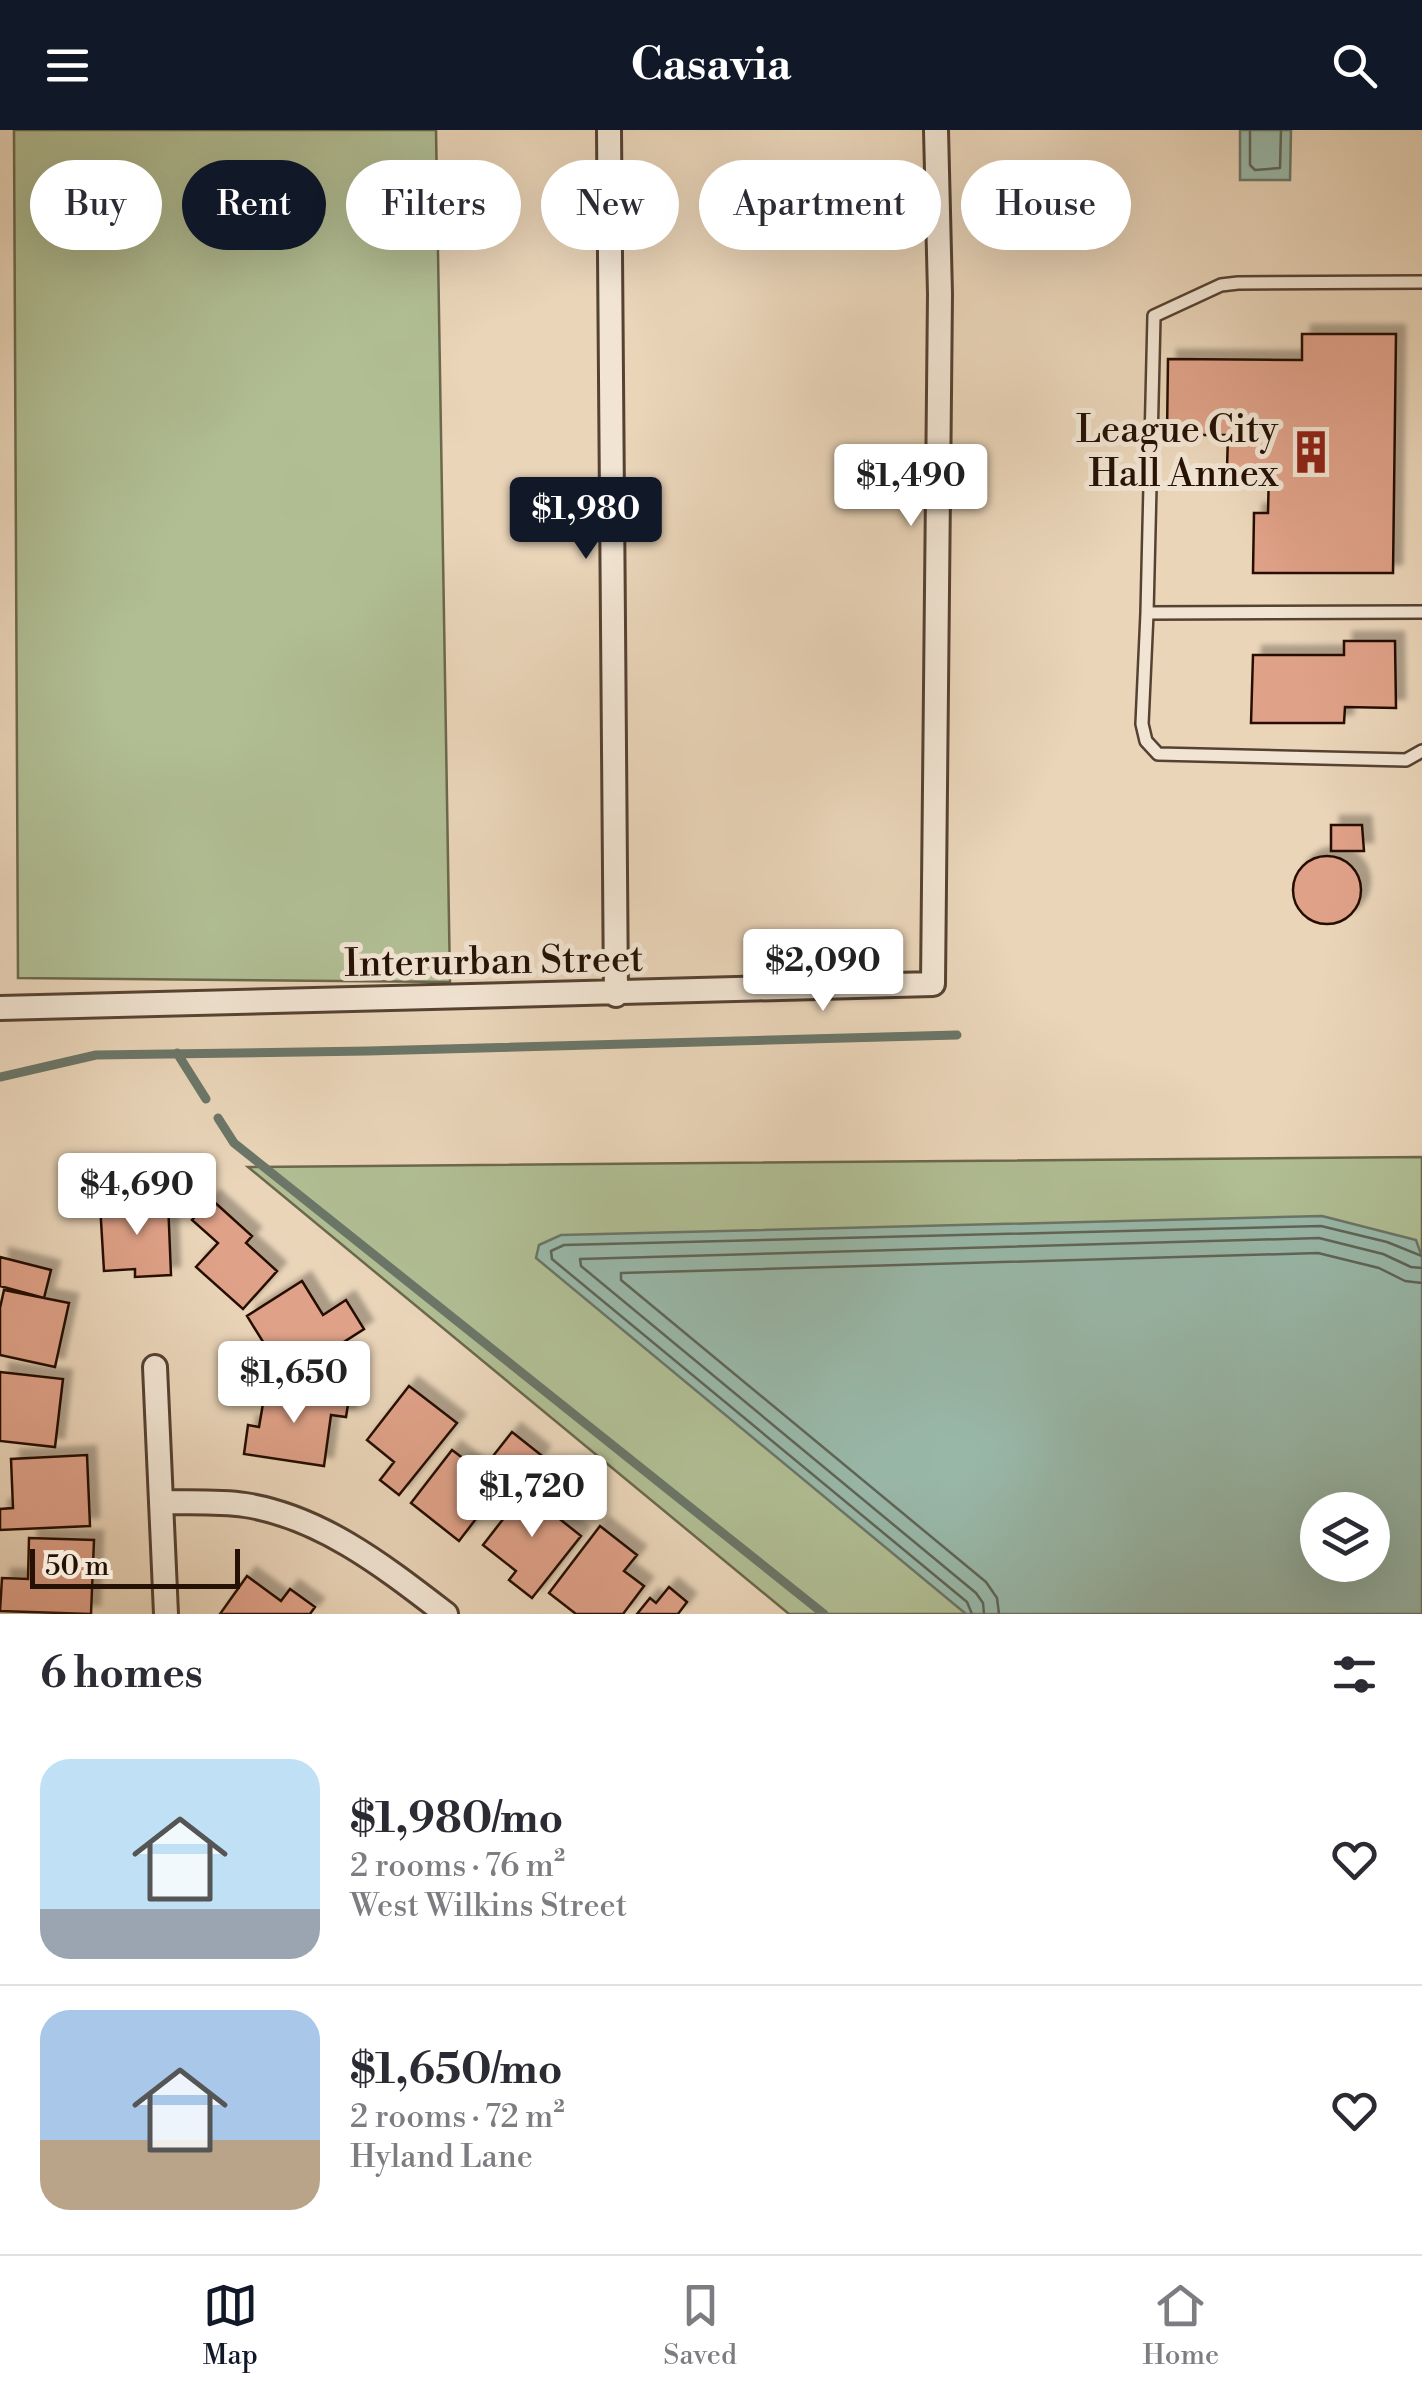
<!DOCTYPE html>
<meta charset="utf-8">
<style>
body{margin:0;font-family:"Libre Bodoni",serif;background:#f2f2f3;color:#2b2b33;height:100vh;display:flex;flex-direction:column;font-size:38px;white-space:nowrap}
*{box-sizing:border-box;margin:0}
p{font-size:32px;color:#7c7c81}
.icon{flex:none;width:55px;height:55px;fill:none;stroke:currentColor;stroke-width:2;stroke-linecap:round;stroke-linejoin:round}
.map{position:relative;height:1484px;overflow:hidden}
.drawer{display:flex;flex-direction:column;background:#fff;flex:1}
.drawer>*{flex:none}
.guide{position:absolute;left:30px;top:30px;width:1362px;height:90px;display:flex;gap:20px}
.controls{position:absolute;left:1300px;top:1362px;display:grid;gap:20px}
.controls a{display:grid;place-items:center;width:90px;height:90px;border-radius:50%;background:#fff;box-shadow:0 10px 40px #0002;font-size:50px}
.scale{position:absolute;left:30px;bottom:25px;width:210px;box-sizing:border-box;padding-left:10px;border:5px solid #251105;border-top:0;font-size:28px;line-height:35px;white-space:nowrap;color:#251105;-webkit-text-stroke:8px #f1e4d2;paint-order:stroke}
.price{position:absolute;translate:-50% -85px;padding:0 22px;border-radius:10px;background:#fff;color:#222;font-size:32px;line-height:65px;filter:drop-shadow(0 2px 5px #0008)}
.price::after{content:'';position:absolute;left:50%;top:60px;width:30px;height:22px;margin-left:-15px;background:inherit;clip-path:polygon(0 0,100% 0,50% 100%)}
.price.selected{background:#111827;color:#fff}
ul{padding:0;list-style:none}
li{display:flex;align-items:center;gap:30px;height:250px;padding:0 40px}
li+li{border-top:2px solid #e1e1e2}
li span{display:grid;place-items:center;flex:none;width:280px;height:200px;border-radius:30px;color:#555}
li>.icon{margin-inline-start:auto}
span .icon{width:120px;height:120px;fill:#fffc;stroke-width:1}
li b{font-size:42px}
h2{display:flex;justify-content:space-between;align-items:center;height:120px;padding:0 40px;font-size:42px}
.chip{padding:0 35px;border-radius:45px;background:#fff;box-shadow:0 10px 40px #0002;font-size:35px;line-height:90px}
.chip.selected{background:#111827;color:#fff}
header{display:flex;justify-content:space-between;align-items:center;height:130px;padding:0 40px;background:#111827;color:#fff;font-size:45px;font-weight:700}
.tab-bar{display:flex;justify-content:space-around;align-items:center;height:140px;border-top:2px solid #e1e1e2;background:#fff;font-size:28px;color:#7c7c81}
.tab-bar a{display:grid;justify-items:center;gap:5px}
.tab-bar .selected{color:#111827}
.map>svg:first-child{display:block}
.green{fill:#b1be94;stroke:#6b684c;stroke-width:2.5;fill-rule:evenodd}
.water{fill:#99b9aa;stroke:#6b7668;stroke-width:2.5;fill-rule:evenodd}
.lines{fill:none;stroke-linecap:round;stroke-linejoin:round}
.shore{stroke:#5f6558;stroke-width:2.5}
.stream{stroke:#6b7668;stroke-width:9}
.building{fill:#dfa188;stroke:#251105;stroke-width:2.5;filter:url(#shadow)}
.service-casing{stroke:#564232;stroke-width:16}
.minor-casing{stroke:#564232;stroke-width:28}
.service{stroke:#f1e4d2;stroke-width:11}
.minor{stroke:#f1e4d2;stroke-width:22}
.labels{text-anchor:middle;dominant-baseline:central;stroke-width:10;stroke-linejoin:round;paint-order:stroke}
.poi-label{font-size:38px;fill:#251105;stroke:#f1e4d2;text-anchor:end}
.street-label{font-size:38px;fill:#251105;stroke:#f1e4d2}
</style>
<header><svg class="icon" aria-label="menu" viewBox="0 0 24 24"><path d="M4 6h16M4 12h16M4 18h16"/></svg>Casavia<svg class="icon" aria-label="search" viewBox="0 0 24 24"><circle cx="10" cy="10" r="6"/><path d="M15 15l6 6"/></svg></header>
<div class="map">
<svg width="1422" height="1484" viewBox="0 0 1422 1484">
<defs>
<filter id="shadow"><feDropShadow dx="9" dy="-9" stdDeviation="2.5" flood-color="#0004"/></filter>
</defs>
<rect width="100%" height="100%" fill="#ead5b9"/>
<filter id="stains"><feTurbulence type="fractalNoise" baseFrequency=".002" numOctaves="4"/><feColorMatrix values="0 0 0 0 .2 0 0 0 0 .09 0 0 0 0 .02 0 0 0 .5 -.17"/></filter>
<radialGradient id="worn" r=".72"><stop offset=".6" stop-color="#630" stop-opacity="0"/><stop offset="1" stop-color="#630" stop-opacity=".3"/></radialGradient>
<!-- green -->
<path class="green" d="M14 0H436L450 852 18 848Z
M1422 1027V1484H789L248 1037ZM1318 1380H1372V1435H1318Z"/>
<!-- water -->
<path class="water" d="M1240 0H1291L1290 50H1240Z
M1322 1086 1416 1110 1422 1127V1484H966L536 1128 539 1115 561 1105ZM1372 1380V1435H1318V1380Z"/>
<g class="lines">
<!-- shore -->
<path class="shore" d="M1250 0V35L1255 40 1280 38 1281 0
M972 1484 967 1472 552 1129 551 1121 564 1115 1321 1096 1387 1112 1422 1126
M984 1484 983 1473 976 1463 581 1136 580 1129 1319 1108 1383 1124 1411 1137 1422 1138
M999 1484 997 1468 986 1452 621 1150V1143L1318 1123 1379 1138 1405 1151 1422 1153"/>
<!-- stream -->
<path class="stream" d="M177 923 206 969
M0 947 96 925 368 921 957 905
M218 988 234 1013 824 1484"/>
</g>
<!-- building -->
<path class="building" d="M1302 204H1396L1393 443H1253L1254 383H1268L1269 339H1227L1228 305H1167L1168 229 1302 230Z
M1344 511H1395L1396 578 1345 577 1344 593H1251L1253 525H1344Z
M1331 695H1362L1364 721H1331Z
M1293 760a34 34 0 1 1 68 0a34 34 0 1 1-68 0Z
M211 1069 252 1106 246 1113 277 1141 243 1179 196 1137 218 1113 192 1090Z
M168 1071 171 1145 135 1147V1139L104 1141 100 1074Z
M0 1127 51 1140 44 1168 0 1156Z
M302 1151 323 1185 346 1170 364 1199 286 1249 247 1186Z
M4 1160 69 1173 55 1237 0 1225V1178Z
M0 1242 63 1249 55 1317 0 1311Z
M266 1256 349 1268 346 1287 331 1285 324 1336 244 1324 248 1295 259 1297Z
M409 1256 457 1293 399 1365 380 1350 394 1332 367 1310Z
M512 1302 541 1325 508 1368 492 1356 479 1372 485 1377 459 1411 411 1373 452 1320 488 1347 500 1332 493 1326Z
M87 1325 90 1396 0 1400V1379L13 1378 11 1329Z
M535 1348 551 1361 541 1374 581 1406 532 1468 509 1450 516 1441 483 1415Z
M600 1396 637 1425 624 1441 644 1456 623 1484H576L549 1463Z
M29 1408 94 1410 91 1484 0 1481 2 1448 28 1449Z
M247 1446 281 1471 290 1459 315 1477 310 1484H220Z
M669 1457 687 1472 678 1484H637L650 1468 656 1473Z"/>
<g class="lines">
<!-- service casing -->
<g class="service-casing">
<path id="service" d="M1422 152 1238 153 1221 155 1154 186 1147 483 1422 482
M1147 483 1142 594 1146 611 1158 624 1406 630 1422 621"/>
</g>
<!-- minor casing -->
<g class="minor-casing">
<path id="minor" d="M609 0 616 865
M0 878 933 854 940 164 936 0
M155 1237 166 1484
M161 1372C188 1373 218 1371 245 1375 322 1387 386 1438 446 1484"/>
</g>
<!-- service -->
<use href="#service" class="service"/>
<!-- minor -->
<use href="#minor" class="minor"/>
</g>
<!-- icons -->
<defs>
<g id="building-bare" transform="scale(3.45)"><path d="M-4-6H4V6H1V3H-1V6H-4ZM-2.5-4.3h1.7v1.8h-1.7ZM.8-4.3h1.7v1.8H.8ZM-2.5-1h1.7V.8h-1.7ZM.8-1h1.7V.8H.8Z" fill="#8f2418" stroke="#f1e4d2" stroke-width="2.5" paint-order="stroke"/></g>
</defs>
<g fill-rule="evenodd">
<use href="#building-bare" x="1311" y="322"/>
</g>
<g class="labels">
<!-- poi labels -->
<g class="poi-label">
<text x="1278" y="300">League City<tspan x="1278" dy="44">Hall Annex</tspan></text>
</g>
<!-- street labels -->
<g class="street-label">
<text transform="translate(494 832) rotate(-1)">Interurban Street</text>
</g>
</g>
<rect width="100%" height="100%" filter="url(#stains)"/>
<rect width="100%" height="100%" fill="url(#worn)"/>
</svg>
<div class="controls">
<a><svg class="icon" aria-label="layers" viewBox="0 0 24 24"><path d="M12 4l9 5-9 5-9-5zM3 14l9 5 9-5"/></svg></a>
</div>
<div class="scale">50 m</div>
<b class="price" style="left:911px;top:399px">$1,490</b>
<b class="price selected" style="left:586px;top:432px">$1,980</b>
<b class="price" style="left:823px;top:884px">$2,090</b>
<b class="price" style="left:137px;top:1108px">$4,690</b>
<b class="price" style="left:294px;top:1296px">$1,650</b>
<b class="price" style="left:532px;top:1410px">$1,720</b>
<div class="guide">
<a class="chip">Buy</a>
<a class="chip selected">Rent</a>
<a class="chip">Filters</a>
<a class="chip">New</a>
<a class="chip">Apartment</a>
<a class="chip">House</a>
</div>
</div>
<section class="drawer">
<h2>6 homes<svg class="icon" aria-label="filters" viewBox="0 0 24 24"><path d="M4 7h16M4 17h16"/><circle cx="9" cy="7" r="2"/><circle cx="15" cy="17" r="2"/></svg></h2>
<ul>
<li><span style="background:linear-gradient(#bfe0f5 75%,#9aa5b1 0)"><svg class="icon" aria-label="home" viewBox="0 0 24 24"><path d="M3 11l9-7 9 7M6 9v11h12V9"/></svg></span><div><b>$1,980/mo</b><p>2 rooms · 76 m²</p><p>West Wilkins Street</p></div><svg class="icon" aria-label="heart" viewBox="0 0 24 24"><path d="M12 20l-8-8c-3-5 5-10 8-4 3-6 11-1 8 4z"/></svg></li>
<li><span style="background:linear-gradient(#a9c7e8 65%,#b9a48a 0)"><svg class="icon" aria-label="home" viewBox="0 0 24 24"><path d="M3 11l9-7 9 7M6 9v11h12V9"/></svg></span><div><b>$1,650/mo</b><p>2 rooms · 72 m²</p><p>Hyland Lane</p></div><svg class="icon" aria-label="heart" viewBox="0 0 24 24"><path d="M12 20l-8-8c-3-5 5-10 8-4 3-6 11-1 8 4z"/></svg></li>
</ul>
</section>
<nav class="tab-bar">
<a class="selected"><svg class="icon" aria-label="map" viewBox="0 0 24 24"><path d="M3 6l6-2 6 2 6-2v14l-6 2-6-2-6 2zM9 4v14M15 6v14"/></svg>Map</a>
<a><svg class="icon" aria-label="saved" viewBox="0 0 24 24"><path d="M7 4h10v16l-5-4-5 4z"/></svg>Saved</a>
<a><svg class="icon" aria-label="home" viewBox="0 0 24 24"><path d="M3 11l9-7 9 7M6 9v11h12V9"/></svg>Home</a>
</nav>
